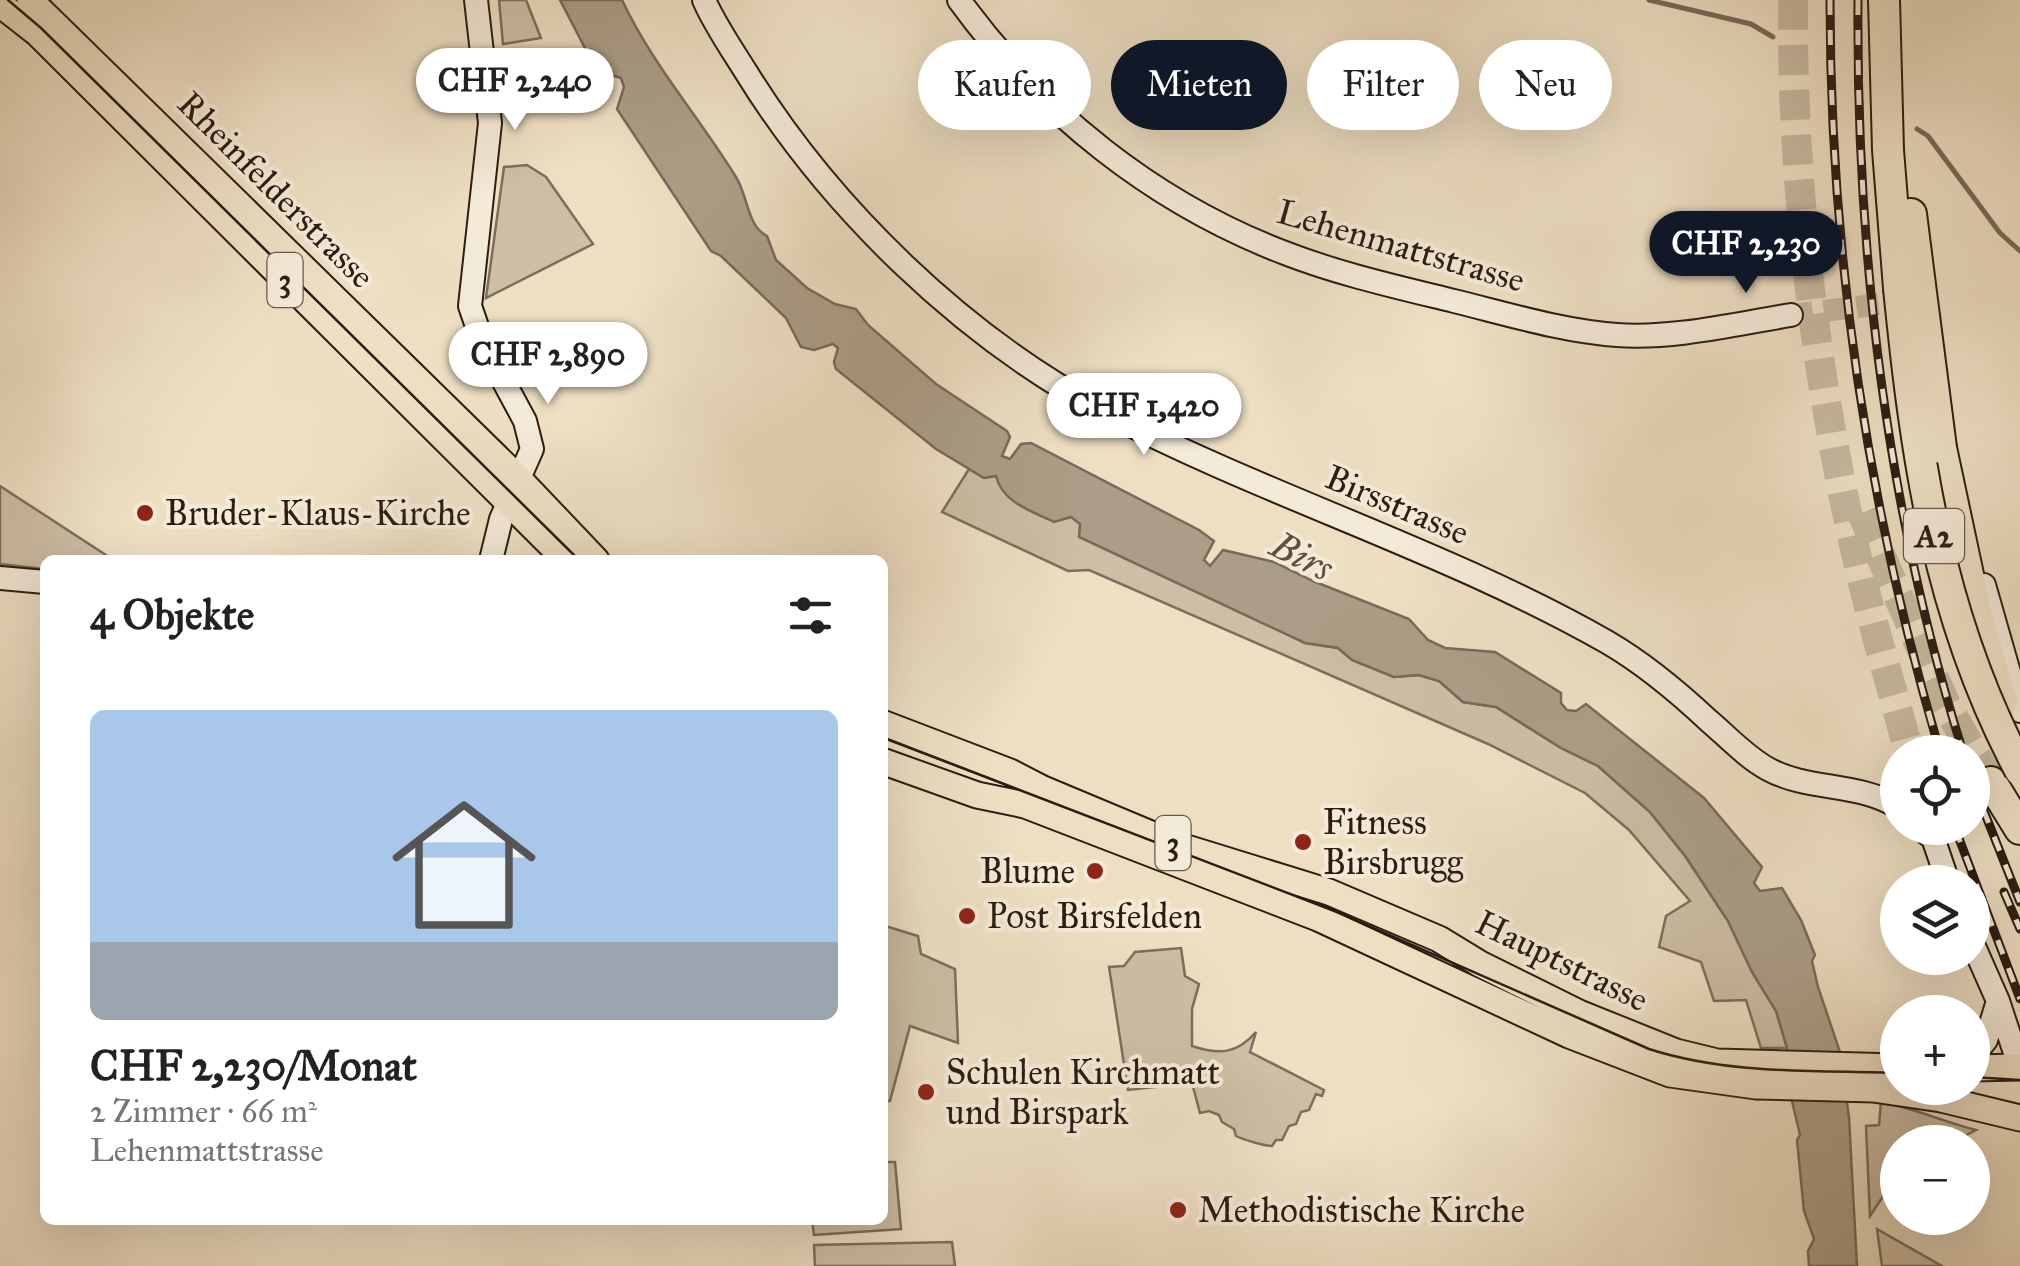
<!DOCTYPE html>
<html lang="de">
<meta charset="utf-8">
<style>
body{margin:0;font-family:"IM FELL Great Primer",serif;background:#f6f6f6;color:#222;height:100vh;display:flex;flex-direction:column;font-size:38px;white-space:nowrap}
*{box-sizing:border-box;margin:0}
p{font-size:32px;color:#767676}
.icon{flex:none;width:55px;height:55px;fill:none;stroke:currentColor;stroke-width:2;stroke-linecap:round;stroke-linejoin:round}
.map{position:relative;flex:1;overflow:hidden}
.details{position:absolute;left:40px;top:555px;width:848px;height:670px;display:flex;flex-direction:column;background:#fff;border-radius:15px;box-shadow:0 10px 40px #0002}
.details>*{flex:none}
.hud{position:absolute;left:918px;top:40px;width:950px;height:90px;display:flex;gap:20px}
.controls{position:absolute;left:1880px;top:735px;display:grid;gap:20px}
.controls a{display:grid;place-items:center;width:110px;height:110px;border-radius:50%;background:#fff;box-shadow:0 10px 40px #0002;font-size:50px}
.price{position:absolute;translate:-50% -85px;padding:0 22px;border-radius:35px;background:#fff;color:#222;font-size:32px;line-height:65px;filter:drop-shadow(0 2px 5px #0008)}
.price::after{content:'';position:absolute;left:50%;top:60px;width:30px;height:22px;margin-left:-15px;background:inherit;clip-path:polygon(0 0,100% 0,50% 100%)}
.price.current{background:#111827;color:#fff}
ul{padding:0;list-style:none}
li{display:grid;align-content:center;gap:20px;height:530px;padding:0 50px}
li+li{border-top:2px solid #e0e0e0}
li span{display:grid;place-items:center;height:310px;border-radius:15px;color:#555}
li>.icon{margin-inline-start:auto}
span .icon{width:180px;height:180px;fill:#fffc;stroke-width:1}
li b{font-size:42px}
h2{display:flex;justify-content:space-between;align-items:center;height:120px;padding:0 50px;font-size:42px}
.tag{padding:0 35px;border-radius:45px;background:#fff;box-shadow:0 10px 40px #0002;font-size:35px;line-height:90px}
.tag.current{background:#111827;color:#fff}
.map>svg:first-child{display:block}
.green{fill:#cdbea5;stroke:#7c6e5c;stroke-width:2.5}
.water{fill:#ab9d87;stroke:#776a58;stroke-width:2.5}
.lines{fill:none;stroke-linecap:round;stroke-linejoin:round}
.stream{stroke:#776a58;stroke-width:5}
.secondary-tunnel{stroke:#c7b8a0;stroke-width:22;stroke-dasharray:22 11;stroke-linecap:butt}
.highway-tunnel{stroke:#c7b8a0;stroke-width:30;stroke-dasharray:30 15;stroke-linecap:butt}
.secondary-casing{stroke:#2a1d12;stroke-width:26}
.primary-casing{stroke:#2a1d12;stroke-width:29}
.highway-casing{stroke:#2a1d12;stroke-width:34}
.secondary{stroke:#f4ead8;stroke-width:22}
.primary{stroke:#eedfc3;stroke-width:25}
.highway{stroke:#eedfc3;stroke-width:30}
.tram{stroke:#2a1d12;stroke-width:2.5}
.rail-casing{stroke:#2a1d12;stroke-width:9}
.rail{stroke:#f4ead8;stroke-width:5;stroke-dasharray:15;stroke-linecap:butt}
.highway-bridge-casing{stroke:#2a1d12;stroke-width:34;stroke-linecap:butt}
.highway-bridge{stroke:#eedfc3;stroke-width:30}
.poi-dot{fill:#8f2418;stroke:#f4ead8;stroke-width:4}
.labels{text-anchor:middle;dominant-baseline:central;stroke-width:8;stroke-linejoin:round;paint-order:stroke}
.shield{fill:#f4ead8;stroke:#675a4d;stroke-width:2.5}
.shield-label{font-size:32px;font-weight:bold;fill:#2a1d12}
.street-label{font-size:35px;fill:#2a1d12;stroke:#f4ead8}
.poi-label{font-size:35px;fill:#2a1d12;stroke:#f4ead8;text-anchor:start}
.water-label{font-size:38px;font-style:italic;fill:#5e5041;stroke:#f4ead8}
</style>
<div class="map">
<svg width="2020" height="1266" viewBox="0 0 2020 1266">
<rect width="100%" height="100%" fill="#eedfc3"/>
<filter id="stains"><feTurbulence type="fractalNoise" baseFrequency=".002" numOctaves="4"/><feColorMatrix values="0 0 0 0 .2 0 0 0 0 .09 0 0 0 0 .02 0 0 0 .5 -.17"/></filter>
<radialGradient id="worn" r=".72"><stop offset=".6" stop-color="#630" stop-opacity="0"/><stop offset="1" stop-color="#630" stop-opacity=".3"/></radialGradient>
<!-- green -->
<path class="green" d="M499 0H526L541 38 503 44Z
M527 165 546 177 593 244 486 298 504 167Z
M969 469 984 478 996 475 1305 643 1338 648 1352 660 1394 677 1419 675 1439 681 1463 702 1496 707 1561 748 1598 766 1650 812 1685 856 1728 921 1752 972 1776 1011 1787 1048H1761L1746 1000 1714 1001 1701 962 1659 947 1666 916 1690 901 1629 830 1585 793 1488 744 1089 570 1068 571 942 512Z
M0 486 109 557 110 560H45V569L0 564Z
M882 925 918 936 921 954 955 969 958 1043 910 1026 890 1101H883Z
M1181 948 1185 976 1199 984 1192 1009V1046C1219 1055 1237 1054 1256 1032L1250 1052 1324 1090 1322 1096 1316 1094 1309 1110 1301 1112 1296 1124 1289 1126 1282 1140H1276L1272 1146C1265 1146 1244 1140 1236 1136L1234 1129 1222 1122 1219 1115 1209 1111 1200 1113 1192 1083 1128 1090 1109 967 1124 966 1135 952Z
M1881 1102C1914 1108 1944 1122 1976 1130L1953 1142H1898L1897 1175 1870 1216 1866 1126 1879 1125Z
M883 1162H895L901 1229 814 1235 812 1220H882Z
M1877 1229 1942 1266H1882Z
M952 1242 955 1266H815L814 1245Z"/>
<!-- water -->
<path class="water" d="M560 0H622C652 64 699 117 736 177 748 196 747 226 767 236L776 260 807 288 835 304 856 309 868 325 936 384 1007 431 1010 437 1002 456 1010 459 1021 444 1031 443 1199 530 1214 541 1204 560 1210 566 1223 550 1274 562 1313 581 1409 619 1428 640 1445 648 1495 652 1561 693V703L1567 710 1576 711 1586 704 1704 798 1762 867 1754 883 1760 891 1782 888 1801 920 1815 955 1812 961 1818 987 1840 1052 1849 1117 1857 1266H1809L1808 1251 1814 1239 1804 1211 1797 1140 1800 1135 1792 1101 1787 1048 1776 1011 1752 972 1728 921 1686 857 1650 812 1598 766 1561 748 1496 707 1463 702 1439 681 1419 675 1394 677 1352 660 1338 648 1305 643 1079 537 1080 524 1071 517 1054 522C1031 511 1002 502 996 476L984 478 936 449 836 369 834 362 838 348 833 344 814 350 801 347 786 318 721 256 711 251 617 109 624 87 621 78 611 75 600 77Z"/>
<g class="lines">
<!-- stream -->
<path class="stream" d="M1649 0 1751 24 1773 37
M1917 129 1928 136 2000 233 2020 251"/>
<!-- secondary-tunnel -->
<path class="secondary-tunnel" d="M1791 315 1914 300"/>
<!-- highway-tunnel -->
<path class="highway-tunnel" d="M1793 0C1791 190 1818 398 1863 583 1877 640 1894 696 1909 752
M1862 513 1946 705 1991 782"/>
<!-- secondary casing -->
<g class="secondary-casing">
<path id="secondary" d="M476 0 490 123 470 306 482 341 525 421 532 449 501 519 491 560
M704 0C715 25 731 48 746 72 830 208 963 337 1105 412 1268 497 1447 551 1607 642 1645 664 1678 692 1709 721 1728 737 1746 757 1768 769 1808 791 1858 782 1898 807
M959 0C1041 113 1154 203 1285 253 1339 274 1397 287 1454 301 1507 314 1562 331 1617 335 1674 339 1735 324 1791 315
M0 578 45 582
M1984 585 2020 711
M1925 828 1931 832 1948 882
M1972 942 1998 1001 2020 1068
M1972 1057 1986 1040 1998 1001"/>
</g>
<!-- primary casing -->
<g class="primary-casing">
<path id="primary" d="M30 0 518 478 596 560
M0 4 37 33 566 560
M882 723 1010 772 1043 789 1177 845 1329 892 1439 939 1480 964 1579 1013 1676 1052 1717 1062 1898 1067
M882 761 977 795 1025 805 1318 918 1569 1035 1670 1074 1756 1086 1873 1089 1941 1099 2020 1118
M1972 1068 2020 1067"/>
</g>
<!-- highway casing -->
<g class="highway-casing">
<path id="highway" d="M1884 0 1888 150 1899 288
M1911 214 1920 285
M1941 448 1977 617 2002 702
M1991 782 2020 829
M1930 828 1931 832"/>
</g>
<!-- secondary -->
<use href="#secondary" class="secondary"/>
<!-- primary -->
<use href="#primary" class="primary"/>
<!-- highway -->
<use href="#highway" class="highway"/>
<!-- tram -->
<path class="tram" d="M8 0 41 28 579 560
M882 737 1337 912 1649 1049C1730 1075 1814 1070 1898 1073
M1972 1077 2020 1080"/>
<!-- rail casing -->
<g class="rail-casing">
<path id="rail" d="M1830 0C1830 254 1868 509 1940 752
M1858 0C1856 254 1887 510 1963 752
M1972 781 2020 902
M1955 828 2020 999
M2004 892 2020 929"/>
</g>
<!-- rail -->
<use href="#rail" class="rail"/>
<!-- highway-bridge casing -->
<g class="highway-bridge-casing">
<path id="highway-bridge" d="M1920 285 1941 448
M1899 288C1916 458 1938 616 2020 770"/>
</g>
<!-- highway-bridge -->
<use href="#highway-bridge" class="highway-bridge"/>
</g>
<!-- markers -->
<g class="poi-dot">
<circle cx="145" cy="513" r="10"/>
<circle cx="1303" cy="842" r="10"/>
<circle cx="1095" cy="871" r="10"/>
<circle cx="967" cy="916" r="10"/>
<circle cx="926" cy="1092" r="10"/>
<circle cx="1178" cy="1210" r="10"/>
</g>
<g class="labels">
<!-- shield labels -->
<g class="shield">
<rect x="267.5" y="253" width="35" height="54" rx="8"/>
<rect x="1904" y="509" width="60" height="54" rx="8"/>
<rect x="1155.5" y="816" width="35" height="54" rx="8"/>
</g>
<g class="shield-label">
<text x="285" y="280">3</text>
<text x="1934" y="536">A2</text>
<text x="1173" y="843">3</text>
</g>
<!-- street labels -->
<g class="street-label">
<text transform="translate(276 190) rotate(45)">Rheinfelderstrasse</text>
<text transform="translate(1401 246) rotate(16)">Lehenmattstrasse</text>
<text transform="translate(1397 505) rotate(23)">Birsstrasse</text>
<text transform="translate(1562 961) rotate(26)">Hauptstrasse</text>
</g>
<!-- poi labels -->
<g class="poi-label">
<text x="165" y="513">Bruder-Klaus-Kirche</text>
<text x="1323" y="822">Fitness<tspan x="1323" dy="40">Birsbrugg</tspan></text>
<text x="1075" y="871" text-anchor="end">Blume</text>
<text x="987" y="916">Post Birsfelden</text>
<text x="946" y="1072">Schulen Kirchmatt<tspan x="946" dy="40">und Birspark</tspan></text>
<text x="1198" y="1210">Methodistische Kirche</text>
</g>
<!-- water labels -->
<g class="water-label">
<text transform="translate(1302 556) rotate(27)">Birs</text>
</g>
</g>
<rect width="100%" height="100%" filter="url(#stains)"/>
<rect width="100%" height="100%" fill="url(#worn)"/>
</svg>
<div class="controls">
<a><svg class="icon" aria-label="locate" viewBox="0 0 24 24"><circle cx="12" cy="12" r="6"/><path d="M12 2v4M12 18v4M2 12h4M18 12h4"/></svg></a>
<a><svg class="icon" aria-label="layers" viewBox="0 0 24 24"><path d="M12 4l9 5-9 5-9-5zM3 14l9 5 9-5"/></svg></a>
<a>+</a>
<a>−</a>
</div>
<b class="price" style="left:515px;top:133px">CHF 2,240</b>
<b class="price current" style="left:1746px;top:296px">CHF 2,230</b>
<b class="price" style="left:548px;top:407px">CHF 2,890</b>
<b class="price" style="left:1144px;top:458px">CHF 1,420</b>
<div class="hud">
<a class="tag">Kaufen</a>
<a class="tag current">Mieten</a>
<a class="tag">Filter</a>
<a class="tag">Neu</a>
</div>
<section class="details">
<h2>4 Objekte<svg class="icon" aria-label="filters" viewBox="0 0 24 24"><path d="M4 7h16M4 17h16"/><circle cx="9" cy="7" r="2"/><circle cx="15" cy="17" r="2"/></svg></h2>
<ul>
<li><span style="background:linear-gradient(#a9c7e8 75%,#9aa5b1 0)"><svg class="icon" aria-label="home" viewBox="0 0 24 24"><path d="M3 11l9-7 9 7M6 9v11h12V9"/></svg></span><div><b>CHF 2,230/Monat</b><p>2 Zimmer · 66 m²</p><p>Lehenmattstrasse</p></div></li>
</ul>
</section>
</div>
